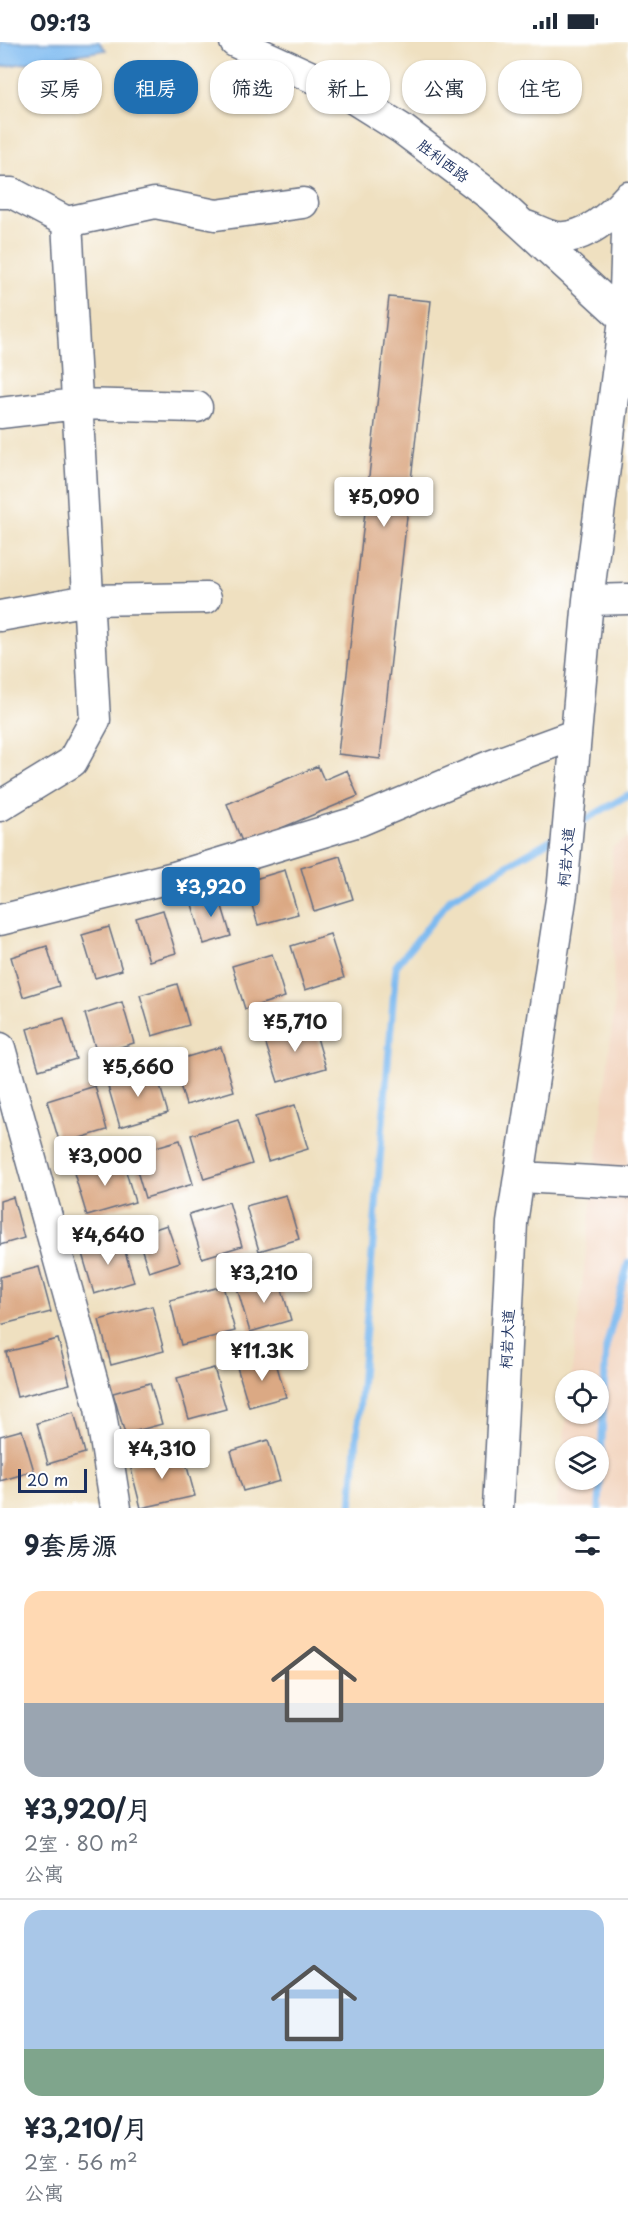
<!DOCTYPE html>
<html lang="zh">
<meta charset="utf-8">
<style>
body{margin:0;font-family:"Playpen Sans","LXGW WenKai TC",sans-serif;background:#f2f2f3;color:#1f2937;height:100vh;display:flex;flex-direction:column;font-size:22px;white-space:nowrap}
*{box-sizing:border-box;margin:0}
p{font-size:20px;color:#747a83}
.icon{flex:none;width:33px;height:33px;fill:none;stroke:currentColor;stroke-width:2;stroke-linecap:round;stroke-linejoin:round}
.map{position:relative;height:1466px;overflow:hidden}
.sheet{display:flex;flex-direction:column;background:#fff;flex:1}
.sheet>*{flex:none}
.guide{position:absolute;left:18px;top:18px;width:592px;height:54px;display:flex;gap:12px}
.buttons{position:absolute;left:555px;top:1328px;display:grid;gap:12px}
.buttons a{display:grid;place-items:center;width:54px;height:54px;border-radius:50%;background:#fff;box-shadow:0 2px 4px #0004;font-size:30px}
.scale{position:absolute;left:18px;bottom:15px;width:69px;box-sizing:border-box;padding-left:6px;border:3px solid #1b2f5e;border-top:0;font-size:16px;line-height:21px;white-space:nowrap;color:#1b2f5e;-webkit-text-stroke:4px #fff;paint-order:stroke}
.price{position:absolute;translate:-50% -51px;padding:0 14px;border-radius:6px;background:#fff;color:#222;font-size:20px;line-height:39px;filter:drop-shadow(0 2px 3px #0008)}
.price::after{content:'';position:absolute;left:50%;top:36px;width:18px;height:14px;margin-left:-9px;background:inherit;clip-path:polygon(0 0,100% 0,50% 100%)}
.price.active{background:#1f6fb2;color:#fff}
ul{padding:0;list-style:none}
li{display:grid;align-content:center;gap:12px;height:318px;padding:0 24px}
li+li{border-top:2px solid #e0e1e3}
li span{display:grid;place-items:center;height:186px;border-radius:18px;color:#555}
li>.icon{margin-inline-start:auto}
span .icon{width:108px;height:108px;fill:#fffc;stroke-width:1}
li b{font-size:26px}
h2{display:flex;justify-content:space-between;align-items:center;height:72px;padding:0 24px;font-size:26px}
.chip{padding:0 21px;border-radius:24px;background:#fff;box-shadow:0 2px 4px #0004;font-size:21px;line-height:54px}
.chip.active{background:#1f6fb2;color:#fff}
.status{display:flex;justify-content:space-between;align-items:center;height:42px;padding:0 30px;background:#fff;direction:ltr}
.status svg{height:16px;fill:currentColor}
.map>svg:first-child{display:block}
.built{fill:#f2d4be;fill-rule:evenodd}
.water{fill:#7dbaf0;stroke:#4c74a7;stroke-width:1.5}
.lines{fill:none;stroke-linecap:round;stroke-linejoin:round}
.stream{stroke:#7dbaf0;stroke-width:7}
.building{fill:#dba984}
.minor-casing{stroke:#656d80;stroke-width:33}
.minor{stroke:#fff;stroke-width:30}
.labels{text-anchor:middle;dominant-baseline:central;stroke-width:4.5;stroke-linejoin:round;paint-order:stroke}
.street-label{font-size:15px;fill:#1b2f5e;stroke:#fff}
</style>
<div class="status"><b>09:13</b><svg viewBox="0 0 49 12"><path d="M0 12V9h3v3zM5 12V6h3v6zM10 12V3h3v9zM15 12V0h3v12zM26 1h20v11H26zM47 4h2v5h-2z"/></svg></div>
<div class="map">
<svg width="628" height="1466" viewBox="0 0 628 1466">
<rect width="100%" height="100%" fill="#fff"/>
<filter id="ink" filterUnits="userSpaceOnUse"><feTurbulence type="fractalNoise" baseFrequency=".0167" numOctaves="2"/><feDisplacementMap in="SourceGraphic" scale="12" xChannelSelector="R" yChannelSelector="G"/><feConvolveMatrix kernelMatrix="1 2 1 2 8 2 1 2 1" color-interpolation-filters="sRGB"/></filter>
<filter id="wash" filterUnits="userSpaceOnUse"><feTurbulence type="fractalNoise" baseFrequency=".008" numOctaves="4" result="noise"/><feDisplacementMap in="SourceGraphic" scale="24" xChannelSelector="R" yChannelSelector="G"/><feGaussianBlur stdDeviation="1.35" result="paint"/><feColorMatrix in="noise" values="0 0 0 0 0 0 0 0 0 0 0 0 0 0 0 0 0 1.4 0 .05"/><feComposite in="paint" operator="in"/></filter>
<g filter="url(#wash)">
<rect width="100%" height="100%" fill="#efe0c0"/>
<!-- built -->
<path class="built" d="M628 796V1466H559L557 1460 567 1371H598V1338H571L614 968 612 805ZM566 1404H598V1437H566Z"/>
<!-- water -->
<path class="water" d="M0 0H99L106 8 0 25Z"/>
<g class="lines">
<!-- stream -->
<path class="stream" d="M576 783 628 753
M351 1466 396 924 451 856 559 793
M599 1466 606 1306 628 1221"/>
</g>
<g id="blocks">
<!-- building -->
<path class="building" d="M389 255 431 259 380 717 338 712Z
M318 724 324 738 347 728 358 754 243 802 227 762Z
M340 814 353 857 314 869 301 826Z
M285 828 298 872 258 883 245 840Z
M218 851 231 894 204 902 191 859Z
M163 868 176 911 149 919 136 876Z
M109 885 122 928 95 936 82 893Z
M330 892 344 936 305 948 291 904Z
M47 904 59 944 23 955 11 915Z
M272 912 285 955 245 967 232 924Z
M177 942 189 983 152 994 140 953Z
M122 960 134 1001 97 1012 85 972Z
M64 976 76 1017 39 1028 27 987Z
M313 982 326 1026 278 1040 264 996Z
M221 1005 234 1049 186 1063 173 1019Z
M155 1027 168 1071 120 1085 107 1041Z
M95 1044 107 1088 60 1102 47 1059Z
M295 1063 308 1107 268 1119 255 1075Z
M238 1078 252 1122 204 1137 191 1093Z
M180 1098 193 1142 145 1156 132 1112Z
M122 1116 135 1160 87 1174 74 1131Z
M286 1153 299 1197 259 1209 246 1164Z
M13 1155 24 1196 0 1203V1159Z
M229 1160 242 1204 202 1216 189 1172Z
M167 1183 180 1220 149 1230 137 1193Z
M121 1196 134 1240 94 1252 81 1208Z
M39 1225 51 1270 0 1283V1235Z
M278 1234 291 1278 250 1290 237 1246Z
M223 1244 235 1289 181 1303 170 1258Z
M152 1264 164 1309 111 1323 99 1278Z
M58 1297 70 1342 17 1355 6 1310Z
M274 1314 286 1355 249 1365 237 1325Z
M214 1326 226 1367 189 1377 177 1336Z
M150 1341 162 1382 125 1392 113 1351Z
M74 1370 85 1411 48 1422 37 1381Z
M22 1388 34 1429 0 1439V1394Z
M268 1398 280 1439 243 1449 231 1409Z
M183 1410 195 1454 141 1466 130 1423Z"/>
</g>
</g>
<g filter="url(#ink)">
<use href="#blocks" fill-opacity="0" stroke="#656d80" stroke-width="1.5"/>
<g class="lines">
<!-- minor casing -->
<g class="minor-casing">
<path id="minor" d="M235 0 340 48 402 87 491 154 628 280
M0 151H12L67 180 95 678 72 720 0 764
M67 180 155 161 216 173 303 161
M526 184C535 187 547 194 557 195 584 198 612 173 628 155
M0 371 77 362 197 365
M588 558 628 557
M0 574 88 558 206 556
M0 878 174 835 359 779 487 725 574 693
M0 1006 100 1366 116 1466
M521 1135 628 1141
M498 1466 512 1181 562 851 588 558 624 277 628 163"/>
</g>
<!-- minor -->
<use href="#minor" class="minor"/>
</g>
</g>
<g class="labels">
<!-- street labels -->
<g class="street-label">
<text transform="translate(444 118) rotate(37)">胜利西路</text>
<text transform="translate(565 815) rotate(-85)">柯岩大道</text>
<text transform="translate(506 1297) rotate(-87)">柯岩大道</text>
</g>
</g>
</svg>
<div class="buttons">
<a><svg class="icon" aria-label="locate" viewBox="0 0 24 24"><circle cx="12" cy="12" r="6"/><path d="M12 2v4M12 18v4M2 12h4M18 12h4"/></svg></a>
<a><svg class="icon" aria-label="layers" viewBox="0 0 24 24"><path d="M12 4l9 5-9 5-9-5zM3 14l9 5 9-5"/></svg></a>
</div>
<div class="scale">20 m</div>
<b class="price" style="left:384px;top:486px">¥5,090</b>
<b class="price active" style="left:211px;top:876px">¥3,920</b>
<b class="price" style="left:295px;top:1011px">¥5,710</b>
<b class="price" style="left:138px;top:1056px">¥5,660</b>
<b class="price" style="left:105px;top:1145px">¥3,000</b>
<b class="price" style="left:108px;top:1224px">¥4,640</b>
<b class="price" style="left:264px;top:1262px">¥3,210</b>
<b class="price" style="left:262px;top:1340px">¥11.3K</b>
<b class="price" style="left:162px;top:1438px">¥4,310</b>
<div class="guide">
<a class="chip">买房</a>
<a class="chip active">租房</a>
<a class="chip">筛选</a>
<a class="chip">新上</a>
<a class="chip">公寓</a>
<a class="chip">住宅</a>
</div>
</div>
<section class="sheet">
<h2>9套房源<svg class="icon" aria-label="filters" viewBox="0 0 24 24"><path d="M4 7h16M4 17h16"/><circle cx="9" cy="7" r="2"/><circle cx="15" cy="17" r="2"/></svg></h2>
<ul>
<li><span style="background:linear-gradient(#ffd9b3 60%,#9aa5b1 0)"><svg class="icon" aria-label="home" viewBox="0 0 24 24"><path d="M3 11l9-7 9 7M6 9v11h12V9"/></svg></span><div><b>¥3,920/月</b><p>2室 · 80 m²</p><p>公寓</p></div></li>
<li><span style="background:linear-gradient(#a9c7e8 75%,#7fa58c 0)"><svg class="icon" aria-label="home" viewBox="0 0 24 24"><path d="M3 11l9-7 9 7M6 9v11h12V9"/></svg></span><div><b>¥3,210/月</b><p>2室 · 56 m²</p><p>公寓</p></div></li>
</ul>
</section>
